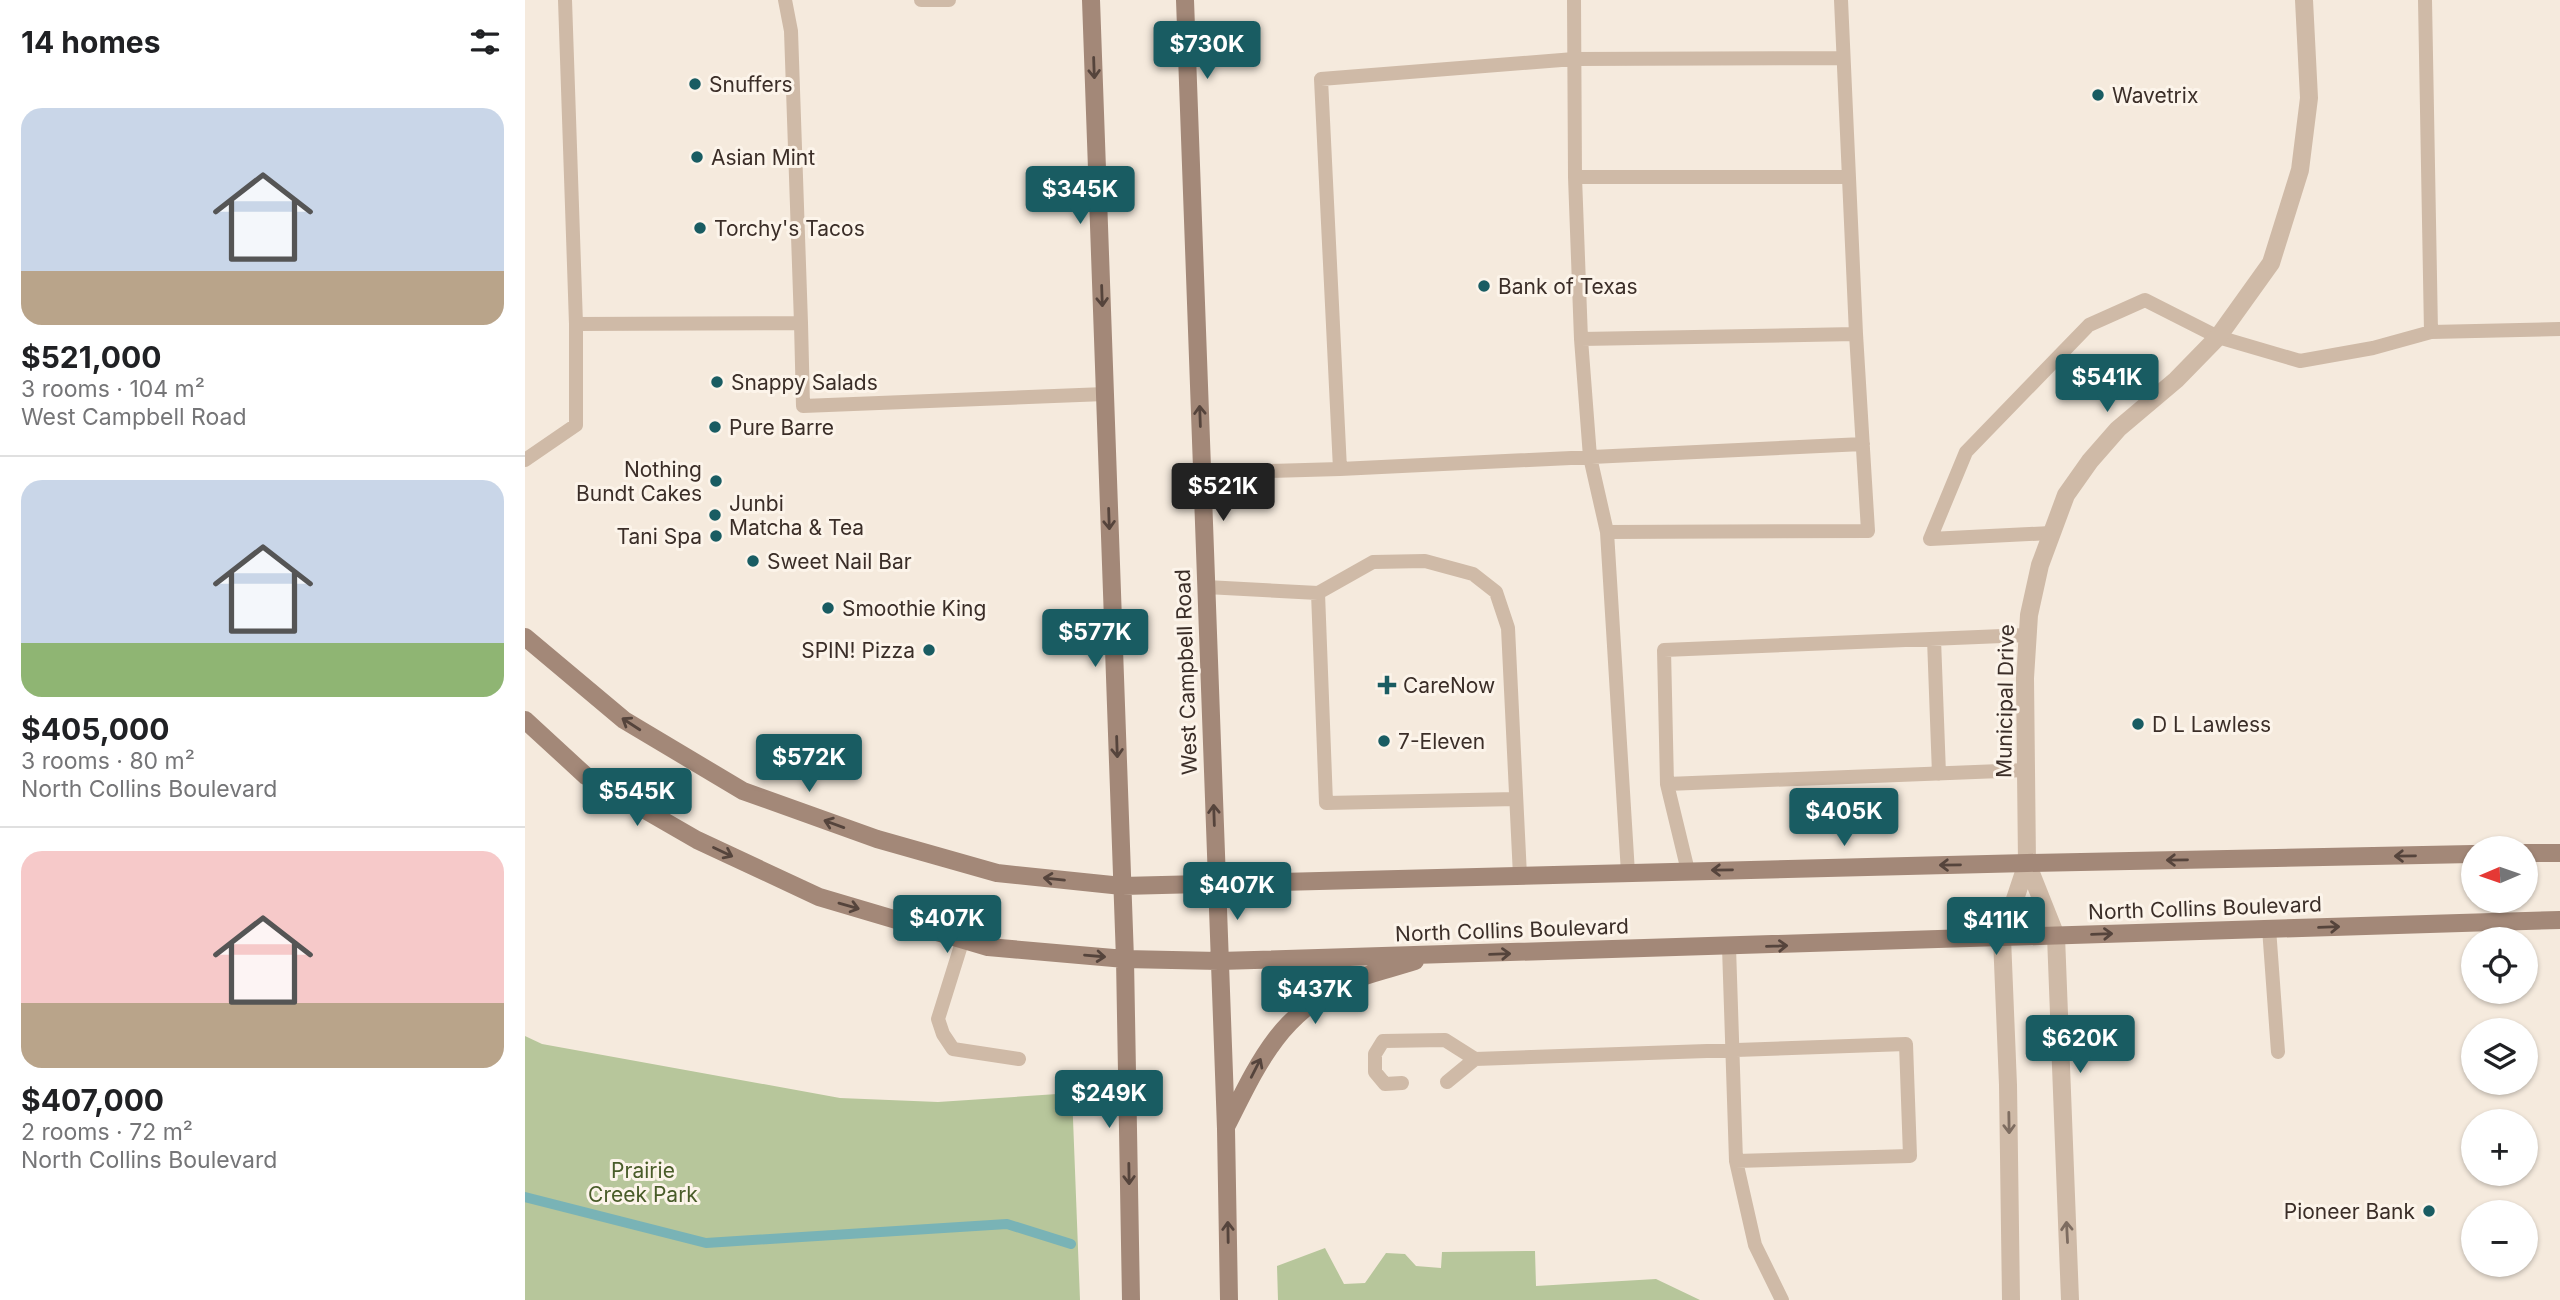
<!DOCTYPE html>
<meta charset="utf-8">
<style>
body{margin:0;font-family:Inter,sans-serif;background:#f2f2f2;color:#202124;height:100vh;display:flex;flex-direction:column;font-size:26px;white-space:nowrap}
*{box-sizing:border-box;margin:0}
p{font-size:23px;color:#757577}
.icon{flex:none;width:38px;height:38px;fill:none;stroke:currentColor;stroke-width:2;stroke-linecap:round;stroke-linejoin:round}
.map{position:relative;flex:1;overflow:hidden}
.side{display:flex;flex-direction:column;background:#fff;width:525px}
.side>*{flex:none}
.needle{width:46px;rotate:268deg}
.buttons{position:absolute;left:1936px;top:836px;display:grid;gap:14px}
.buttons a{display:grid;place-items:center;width:77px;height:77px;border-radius:50%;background:#fff;box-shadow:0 2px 5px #0004;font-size:35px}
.price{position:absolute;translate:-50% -60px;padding:0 16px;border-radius:7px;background:#195c62;color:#fff;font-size:23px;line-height:46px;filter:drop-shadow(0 2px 4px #0008)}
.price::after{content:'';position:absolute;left:50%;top:42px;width:21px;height:16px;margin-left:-10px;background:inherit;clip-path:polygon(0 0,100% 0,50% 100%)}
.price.on{background:#222;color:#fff}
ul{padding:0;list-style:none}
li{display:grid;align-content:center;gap:14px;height:371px;padding:0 21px}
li+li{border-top:2px solid #e0e0e0}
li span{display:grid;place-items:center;height:217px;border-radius:21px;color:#555}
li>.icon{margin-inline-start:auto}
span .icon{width:126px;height:126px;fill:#fffc;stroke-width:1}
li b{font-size:30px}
h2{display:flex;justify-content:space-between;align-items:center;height:84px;padding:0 21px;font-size:30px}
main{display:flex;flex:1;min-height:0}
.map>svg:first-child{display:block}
.green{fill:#b7c69b}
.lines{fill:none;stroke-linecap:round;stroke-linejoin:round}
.stream{stroke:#79b3b6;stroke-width:10}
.service{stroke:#cfbaa7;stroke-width:14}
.tertiary{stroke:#cfbaa7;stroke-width:18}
.secondary{stroke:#a38878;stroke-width:18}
.oneway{stroke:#55443c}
.oneway2{stroke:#7e6d61}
.poi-dot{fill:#195c62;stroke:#fcf4ea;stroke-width:2.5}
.labels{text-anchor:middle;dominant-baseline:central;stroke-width:6;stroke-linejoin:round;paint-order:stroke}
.poi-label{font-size:21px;fill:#3b2e28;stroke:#fcf4ea;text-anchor:start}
.street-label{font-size:21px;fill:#3b2e28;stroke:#fcf4ea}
.park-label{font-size:21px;fill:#495c29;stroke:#fcf4ea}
</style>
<main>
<section class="side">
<h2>14 homes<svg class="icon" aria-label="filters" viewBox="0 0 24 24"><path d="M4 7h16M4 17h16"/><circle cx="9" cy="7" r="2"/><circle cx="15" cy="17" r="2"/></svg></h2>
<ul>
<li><span style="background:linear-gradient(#c9d6e8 75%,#b9a48a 0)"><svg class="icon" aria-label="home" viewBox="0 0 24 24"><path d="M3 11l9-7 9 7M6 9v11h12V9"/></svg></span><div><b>$521,000</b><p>3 rooms · 104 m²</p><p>West Campbell Road</p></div></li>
<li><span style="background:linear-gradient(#c9d6e8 75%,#8fb573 0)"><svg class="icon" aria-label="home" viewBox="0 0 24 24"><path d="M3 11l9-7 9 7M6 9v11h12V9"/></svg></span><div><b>$405,000</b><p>3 rooms · 80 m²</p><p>North Collins Boulevard</p></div></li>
<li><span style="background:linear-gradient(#f6c9c9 70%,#b9a48a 0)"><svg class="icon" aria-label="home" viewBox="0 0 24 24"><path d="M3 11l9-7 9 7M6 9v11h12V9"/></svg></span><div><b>$407,000</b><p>2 rooms · 72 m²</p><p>North Collins Boulevard</p></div></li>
</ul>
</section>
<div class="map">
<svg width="2035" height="1300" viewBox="0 0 2035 1300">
<rect width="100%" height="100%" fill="#f5eadd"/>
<!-- green -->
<path class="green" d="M0 1036 17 1044 315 1098 413 1102 547 1093 555 1300H0Z
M800 1248 819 1284 840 1283 861 1253 880 1254 891 1266 916 1268 917 1252 1010 1251 1011 1286 1131 1279 1175 1300H753L752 1266Z"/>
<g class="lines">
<!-- stream -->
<path class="stream" d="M0 1197 181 1243 482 1224 546 1244"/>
<!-- service -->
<path class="service" d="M40 0 51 324
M260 0 266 31 276 323
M396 0H424
M1049 0 1050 177 1056 339 1331 334 1343 531 1082 532 1103 873
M1316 0 1331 334
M1900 0 1906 332 2035 329
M1050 177H1324
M1056 339 1065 457 1082 532
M0 460 51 425V324L276 323 278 406 580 394
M815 469 1338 444
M677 473 815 469 796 79 1049 59 1318 58
M1526 533 1405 539 1441 452 1564 325 1620 300 1693 337 1775 361 1848 348 1906 332
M681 587 793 593
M1409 639 1414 774
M1501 770 1142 784 1139 650 1502 635
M1142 784 1163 871
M991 799 801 803 793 593 848 562 900 561 948 574 971 592 983 628 995 876
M1744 928 1753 1052
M438 939 413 1019 418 1034 428 1049 494 1059
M1204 947 1211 1161 1230 1245 1257 1300
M922 1082 950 1059
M877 1083 860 1084 850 1072V1054L858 1041 920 1040 950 1059 1381 1044 1385 1156 1211 1161"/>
<!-- tertiary -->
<path class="tertiary" d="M1502 863 1531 936 1545 1300
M1486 1300 1483 1085 1477 938 1502 863 1500 678 1504 615 1515 565 1541 495 1565 461 1593 429 1651 380 1693 337 1746 263 1775 170 1784 98 1779 0"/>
<!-- secondary -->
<path class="secondary" d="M566 0 600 959 606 1300
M660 0 701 1129 704 1300
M0 637 99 720 218 791 352 839 472 873 597 886 1502 863 1948 854
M0 720 61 776 172 840 294 897 463 947 600 959 694 961 2035 920
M2000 853H2035
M702 1125C732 1066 753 1016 817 985 839 974 866 969 890 961"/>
</g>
<!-- one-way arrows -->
<defs><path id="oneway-shaft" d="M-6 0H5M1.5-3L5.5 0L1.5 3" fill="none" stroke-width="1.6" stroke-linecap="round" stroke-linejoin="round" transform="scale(1.75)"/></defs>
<g class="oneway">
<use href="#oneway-shaft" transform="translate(569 68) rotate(88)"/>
<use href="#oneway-shaft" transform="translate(577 296) rotate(88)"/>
<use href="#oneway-shaft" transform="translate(675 416) rotate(-92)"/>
<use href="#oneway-shaft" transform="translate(584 519) rotate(88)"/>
<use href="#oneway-shaft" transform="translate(106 724) rotate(-147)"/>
<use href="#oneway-shaft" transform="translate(592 747) rotate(88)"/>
<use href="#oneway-shaft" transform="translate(689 815) rotate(-92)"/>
<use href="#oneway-shaft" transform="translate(309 824) rotate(-160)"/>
<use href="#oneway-shaft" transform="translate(198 852) rotate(25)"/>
<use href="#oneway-shaft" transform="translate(1880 856) rotate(179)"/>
<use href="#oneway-shaft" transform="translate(1652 860) rotate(179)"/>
<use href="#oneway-shaft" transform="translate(1425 865) rotate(179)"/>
<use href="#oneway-shaft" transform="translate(1197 870) rotate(179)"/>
<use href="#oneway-shaft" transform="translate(529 879) rotate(-174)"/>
<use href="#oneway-shaft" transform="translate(324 906) rotate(16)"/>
<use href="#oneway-shaft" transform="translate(1804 927) rotate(-2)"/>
<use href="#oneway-shaft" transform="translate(1577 934) rotate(-2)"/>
<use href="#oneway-shaft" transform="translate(1252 946) rotate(-2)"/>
<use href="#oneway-shaft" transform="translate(975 954) rotate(-2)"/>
<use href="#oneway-shaft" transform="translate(570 956) rotate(5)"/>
<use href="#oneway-shaft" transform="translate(731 1068) rotate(-63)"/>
<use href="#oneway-shaft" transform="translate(604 1174) rotate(89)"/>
<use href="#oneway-shaft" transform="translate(703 1232) rotate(-91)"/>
</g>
<g class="oneway2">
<use href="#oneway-shaft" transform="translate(1484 1123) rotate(89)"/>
<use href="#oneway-shaft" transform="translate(1542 1232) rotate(-93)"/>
</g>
<!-- markers -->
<g class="poi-dot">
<circle cx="170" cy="84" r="7"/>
<circle cx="1573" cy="95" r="7"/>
<circle cx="172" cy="157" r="7"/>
<circle cx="175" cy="228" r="7"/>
<circle cx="959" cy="286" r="7"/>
<circle cx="192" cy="382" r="7"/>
<circle cx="190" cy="427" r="7"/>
<circle cx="191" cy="481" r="7"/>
<circle cx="190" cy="515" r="7"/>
<circle cx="191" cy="536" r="7"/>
<circle cx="228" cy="561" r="7"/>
<circle cx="303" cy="608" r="7"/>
<circle cx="404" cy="650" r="7"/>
<path d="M858.5 674.5h7v7h7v7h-7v7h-7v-7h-7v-7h7z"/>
<circle cx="1613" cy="724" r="7"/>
<circle cx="859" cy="741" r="7"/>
<circle cx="1904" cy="1211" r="7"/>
</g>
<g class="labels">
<!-- poi labels -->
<g class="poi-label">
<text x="184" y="84">Snuffers</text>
<text x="1587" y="95">Wavetrix</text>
<text x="186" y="157">Asian Mint</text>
<text x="189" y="228">Torchy's Tacos</text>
<text x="973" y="286">Bank of Texas</text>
<text x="206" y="382">Snappy Salads</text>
<text x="204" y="427">Pure Barre</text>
<text x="177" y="469" text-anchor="end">Nothing<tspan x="177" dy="24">Bundt Cakes</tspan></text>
<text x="204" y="503">Junbi<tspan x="204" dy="24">Matcha &amp; Tea</tspan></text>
<text x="177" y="536" text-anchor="end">Tani Spa</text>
<text x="242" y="561">Sweet Nail Bar</text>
<text x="317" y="608">Smoothie King</text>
<text x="390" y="650" text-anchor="end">SPIN! Pizza</text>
<text x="878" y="685">CareNow</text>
<text x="1627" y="724">D L Lawless</text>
<text x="873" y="741">7-Eleven</text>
<text x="1890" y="1211" text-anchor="end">Pioneer Bank</text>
</g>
<!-- street labels -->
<g class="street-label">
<text transform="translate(661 672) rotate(-92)">West Campbell Road</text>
<text transform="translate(1480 701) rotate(-89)">Municipal Drive</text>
<text transform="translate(1680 908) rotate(-2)">North Collins Boulevard</text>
<text transform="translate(987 930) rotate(-2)">North Collins Boulevard</text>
</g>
<!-- park labels -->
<g class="park-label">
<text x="118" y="1170">Prairie<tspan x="118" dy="24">Creek Park</tspan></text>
</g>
</g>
</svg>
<div class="buttons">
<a><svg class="needle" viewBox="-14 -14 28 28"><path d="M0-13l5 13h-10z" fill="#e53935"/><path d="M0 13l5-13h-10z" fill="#757577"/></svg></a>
<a><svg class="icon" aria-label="locate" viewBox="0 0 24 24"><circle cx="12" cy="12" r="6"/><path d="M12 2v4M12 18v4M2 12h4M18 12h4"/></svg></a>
<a><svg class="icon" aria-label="layers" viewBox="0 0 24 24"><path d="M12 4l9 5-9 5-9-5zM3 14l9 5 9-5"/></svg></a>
<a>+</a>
<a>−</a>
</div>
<b class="price" style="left:682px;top:81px">$730K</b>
<b class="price" style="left:555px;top:226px">$345K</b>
<b class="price" style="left:1582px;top:414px">$541K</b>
<b class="price on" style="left:698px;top:523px">$521K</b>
<b class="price" style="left:570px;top:669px">$577K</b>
<b class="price" style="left:284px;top:794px">$572K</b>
<b class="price" style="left:112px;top:828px">$545K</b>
<b class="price" style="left:1319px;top:848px">$405K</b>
<b class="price" style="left:712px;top:922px">$407K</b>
<b class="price" style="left:422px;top:955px">$407K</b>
<b class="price" style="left:1471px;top:957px">$411K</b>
<b class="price" style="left:790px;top:1026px">$437K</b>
<b class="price" style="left:1555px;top:1075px">$620K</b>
<b class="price" style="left:584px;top:1130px">$249K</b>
</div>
</main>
